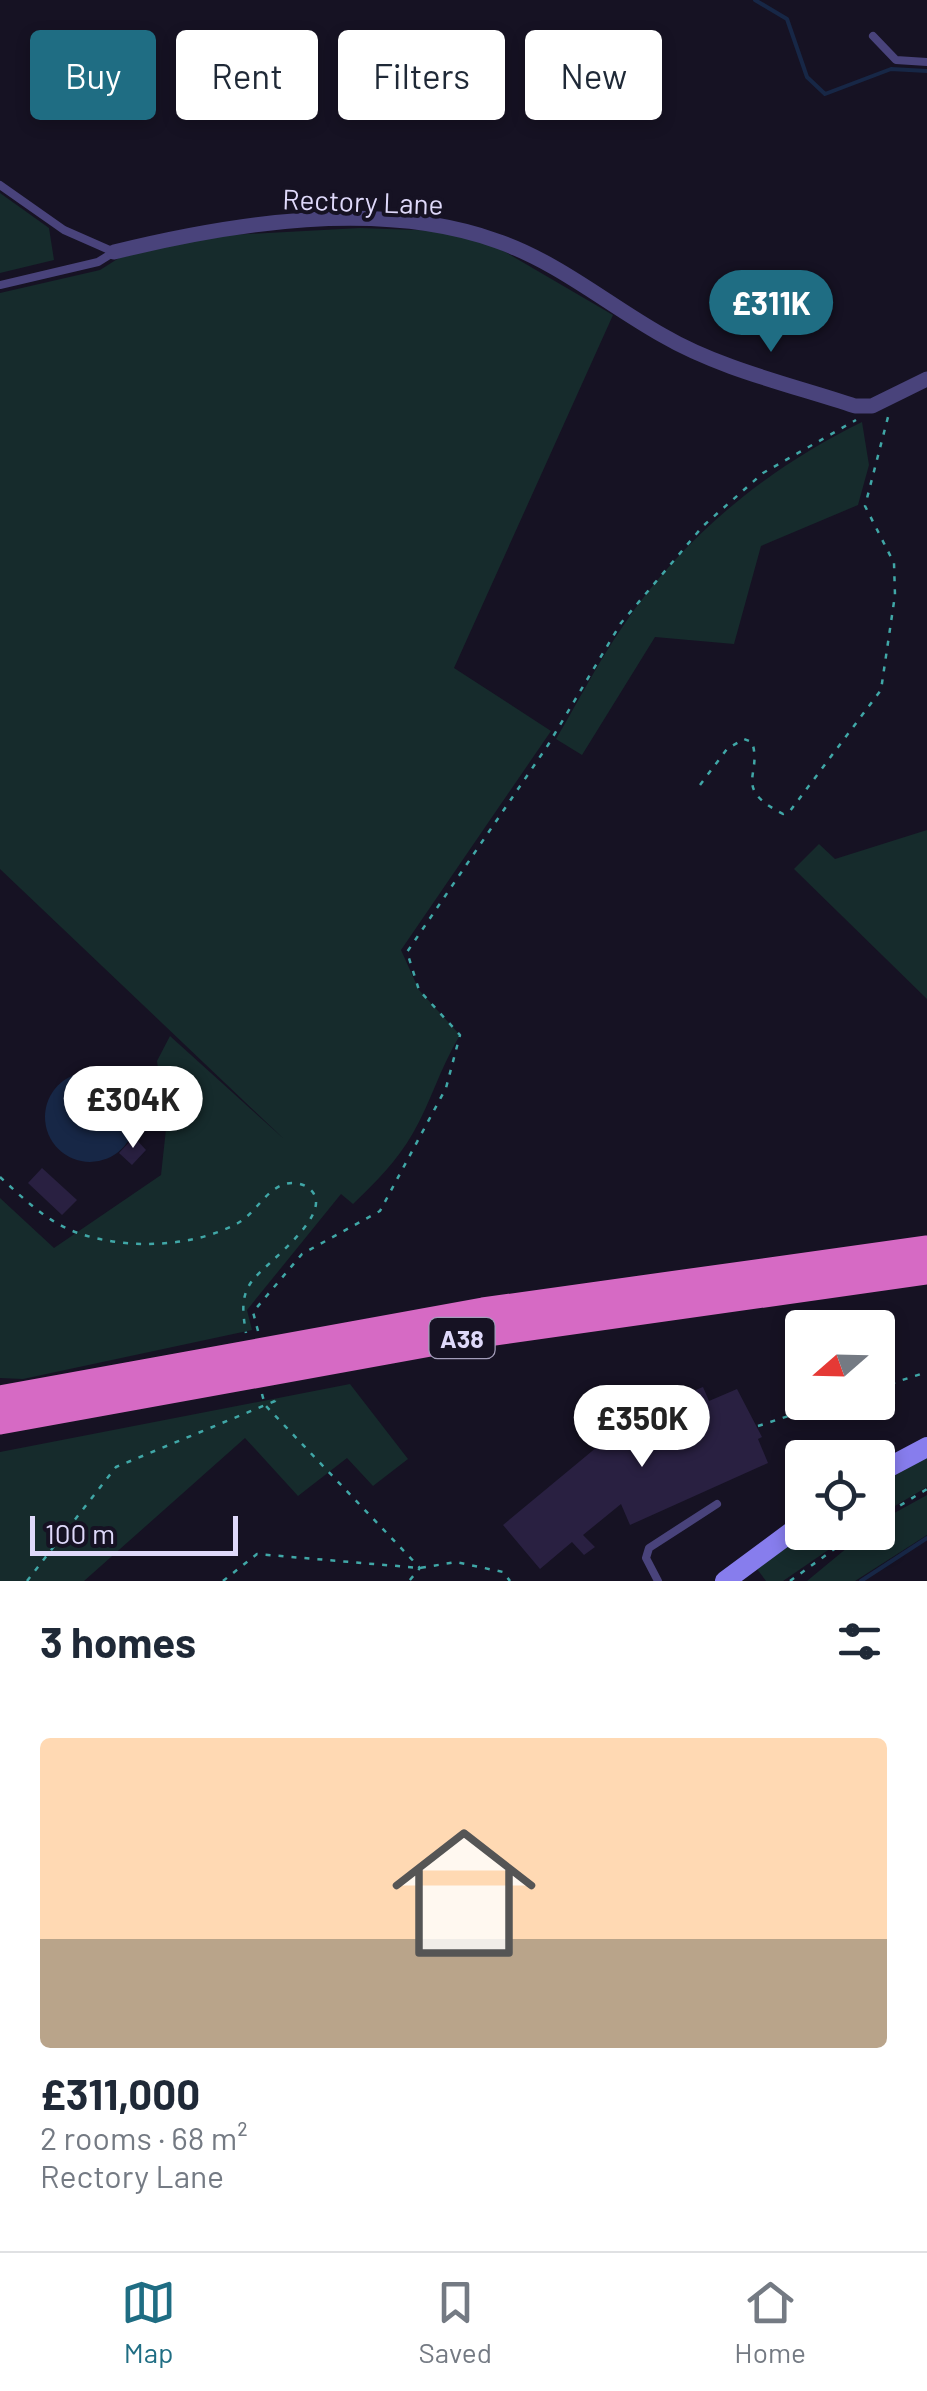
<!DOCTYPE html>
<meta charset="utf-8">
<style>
body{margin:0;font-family:Barlow,sans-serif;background:#f6f6f7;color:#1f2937;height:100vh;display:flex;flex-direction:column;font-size:38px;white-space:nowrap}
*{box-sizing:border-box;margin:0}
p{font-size:32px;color:#747a83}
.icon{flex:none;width:55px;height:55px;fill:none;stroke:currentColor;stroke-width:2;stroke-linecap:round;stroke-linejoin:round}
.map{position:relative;height:1581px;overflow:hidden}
.side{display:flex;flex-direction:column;background:#fff;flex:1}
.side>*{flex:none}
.guide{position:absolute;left:30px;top:30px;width:868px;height:90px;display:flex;gap:20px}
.needle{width:65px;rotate:250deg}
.fabs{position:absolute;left:785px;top:1310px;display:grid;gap:20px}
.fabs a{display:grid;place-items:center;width:110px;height:110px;border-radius:10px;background:#fff;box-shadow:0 5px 15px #0003;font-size:50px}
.scale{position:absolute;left:30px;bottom:25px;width:208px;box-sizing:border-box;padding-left:10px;border:5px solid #dfd9fa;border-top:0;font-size:28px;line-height:35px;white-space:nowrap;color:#dfd9fa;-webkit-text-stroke:8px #161223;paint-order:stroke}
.price{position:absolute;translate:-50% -85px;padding:0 22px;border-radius:35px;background:#fff;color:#222;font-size:32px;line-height:65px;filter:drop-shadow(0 2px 5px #0008)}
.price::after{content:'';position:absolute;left:50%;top:60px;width:30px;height:22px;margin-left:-15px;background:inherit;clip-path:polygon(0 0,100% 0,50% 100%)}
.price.current{background:#1f6d83;color:#fff}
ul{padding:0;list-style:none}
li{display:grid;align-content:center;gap:20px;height:530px;padding:0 40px}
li+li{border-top:2px solid #e0e1e3}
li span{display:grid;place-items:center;height:310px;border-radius:10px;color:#555}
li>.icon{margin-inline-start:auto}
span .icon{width:180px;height:180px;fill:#fffc;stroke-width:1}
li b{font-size:42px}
h2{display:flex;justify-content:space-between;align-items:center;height:120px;padding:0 40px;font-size:42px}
.pill{padding:0 35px;border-radius:10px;background:#fff;box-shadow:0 5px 15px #0003;font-size:35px;line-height:90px}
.pill.current{background:#1f6d83;color:#fff}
.tab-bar{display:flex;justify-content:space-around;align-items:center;height:140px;border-top:2px solid #e0e1e3;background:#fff;font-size:28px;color:#747a83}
.tab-bar a{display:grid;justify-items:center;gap:5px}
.tab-bar .current{color:#1f6d83}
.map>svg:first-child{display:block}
.green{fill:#162b2c}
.water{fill:#172746}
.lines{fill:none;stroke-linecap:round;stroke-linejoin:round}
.stream{stroke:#172746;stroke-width:4}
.building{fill:#292041}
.path{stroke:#40a7a7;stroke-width:2.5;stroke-dasharray:5 8;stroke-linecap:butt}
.service{stroke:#49437b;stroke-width:8}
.minor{stroke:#49437b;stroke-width:15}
.secondary{stroke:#877ded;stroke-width:20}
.trunk{stroke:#d66ac4;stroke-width:25}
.labels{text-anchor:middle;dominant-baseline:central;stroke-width:8;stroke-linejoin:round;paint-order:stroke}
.shield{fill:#161223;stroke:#a39dba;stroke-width:2.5}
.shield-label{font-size:25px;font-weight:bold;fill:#dfd9fa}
.street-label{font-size:28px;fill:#dfd9fa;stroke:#161223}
</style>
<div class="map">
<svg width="927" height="1581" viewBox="0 0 927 1581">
<rect width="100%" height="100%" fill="#161223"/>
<!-- green -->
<path class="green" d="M0 193 49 228 54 260 0 273Z
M360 228 471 232 613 315 454 668 551 731 401 950 419 990 460 1035C440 1068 431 1102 413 1133 397 1161 376 1182 353 1204L341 1194 247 1310 252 1330 23 1379 0 1378V1198L54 1248 161 1175 166 1129 157 1061 170 1036 284 1139 0 869V293L100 270 119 258 182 243 230 235Z
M862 422 869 465 858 505 761 546 734 644 655 637 582 755 556 739C578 702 598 662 623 626 683 537 766 469 862 422Z
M927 830V999L794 869 819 844 835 859Z
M350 1384 408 1459 373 1486 347 1458 298 1496 245 1438 84 1581H0V1452Z
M927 1457V1487L878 1516V1485Z
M927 1495V1535L855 1581H807L865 1533 878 1532V1522Z
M805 1533H853L783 1581H766L757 1569Z"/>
<!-- water -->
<path class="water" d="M45 1117a45 45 0 1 1 90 0a45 45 0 1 1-90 0Z"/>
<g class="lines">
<!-- stream -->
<path class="stream" d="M755 0 787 19 807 77 825 94 891 69 927 71
M861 1581 927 1538"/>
</g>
<!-- building -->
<path class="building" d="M134 1137 146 1150 132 1165 119 1153Z
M42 1168 77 1200 62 1215 28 1183Z
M703 1387 709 1401 737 1389 762 1437 758 1439 768 1463 630 1525 621 1504 583 1535 595 1547 584 1555 572 1542 540 1569 503 1525 597 1447 590 1432Z"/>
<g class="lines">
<!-- path -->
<path class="path" d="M700 785 727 749 744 739 752 742C763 776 731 787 783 814L790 811 881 690 895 595 894 563 865 506 888 417
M0 1177C24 1199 49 1224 81 1234 129 1250 195 1247 238 1223 256 1213 265 1190 285 1184 292 1182 301 1183 307 1187 342 1210 265 1263 252 1281 240 1297 243 1314 246 1333
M258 1331 253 1312 302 1254 380 1211 446 1088 460 1035 419 990 407 952 548 745 621 623 703 526 763 473 856 420
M878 1388 927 1372
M262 1394 265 1405 420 1568 409 1581
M758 1426 831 1402
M878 1519 927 1489
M27 1581 116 1467 275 1401 273 1394
M223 1581 257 1554 420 1568 456 1562 503 1572 510 1581
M790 1581 858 1532"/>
<!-- service -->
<path class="service" d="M873 36 896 60 927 62
M0 185 64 230 114 252
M0 285 98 262 114 252
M658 1581 646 1558 649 1548 717 1504"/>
<!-- minor -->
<path class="minor" d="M114 252C232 223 380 199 497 241 558 262 607 304 662 335 720 369 792 385 855 406H872L927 379"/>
<!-- secondary -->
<path class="secondary" d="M878 1473 927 1447
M725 1581 802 1524"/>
<!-- trunk -->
<path class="trunk" d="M0 1398 483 1310 927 1248
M0 1422 480 1335 927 1272"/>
</g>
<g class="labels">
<!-- shield labels -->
<rect class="shield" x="429.5" y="1318" width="65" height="40" rx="8"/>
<g class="shield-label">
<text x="462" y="1338">A38</text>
</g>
<!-- street labels -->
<g class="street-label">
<text transform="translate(363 201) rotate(2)">Rectory Lane</text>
</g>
</g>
</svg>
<div class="fabs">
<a><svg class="needle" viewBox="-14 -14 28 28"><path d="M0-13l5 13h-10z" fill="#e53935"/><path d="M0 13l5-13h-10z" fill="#747a83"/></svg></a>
<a><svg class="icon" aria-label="locate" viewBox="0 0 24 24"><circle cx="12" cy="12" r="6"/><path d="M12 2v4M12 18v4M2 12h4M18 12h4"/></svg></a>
</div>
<div class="scale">100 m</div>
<b class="price current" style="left:771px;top:355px">£311K</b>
<b class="price" style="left:133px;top:1151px">£304K</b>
<b class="price" style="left:642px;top:1470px">£350K</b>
<div class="guide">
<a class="pill current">Buy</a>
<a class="pill">Rent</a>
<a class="pill">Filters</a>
<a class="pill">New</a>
</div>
</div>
<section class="side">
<h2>3 homes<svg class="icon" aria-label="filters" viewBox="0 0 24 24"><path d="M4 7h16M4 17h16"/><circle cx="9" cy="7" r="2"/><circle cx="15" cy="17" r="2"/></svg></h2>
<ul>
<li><span style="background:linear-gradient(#ffd9b3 65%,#b9a48a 0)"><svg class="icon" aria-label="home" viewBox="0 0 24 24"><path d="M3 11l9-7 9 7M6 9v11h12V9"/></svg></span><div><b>£311,000</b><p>2 rooms · 68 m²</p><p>Rectory Lane</p></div></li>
</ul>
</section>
<nav class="tab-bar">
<a class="current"><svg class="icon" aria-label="map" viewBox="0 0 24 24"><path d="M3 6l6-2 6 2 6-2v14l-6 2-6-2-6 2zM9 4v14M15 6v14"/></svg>Map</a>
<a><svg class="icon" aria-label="saved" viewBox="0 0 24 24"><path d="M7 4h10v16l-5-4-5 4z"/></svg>Saved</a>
<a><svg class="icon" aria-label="home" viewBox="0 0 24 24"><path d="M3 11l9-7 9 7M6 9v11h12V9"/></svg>Home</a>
</nav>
